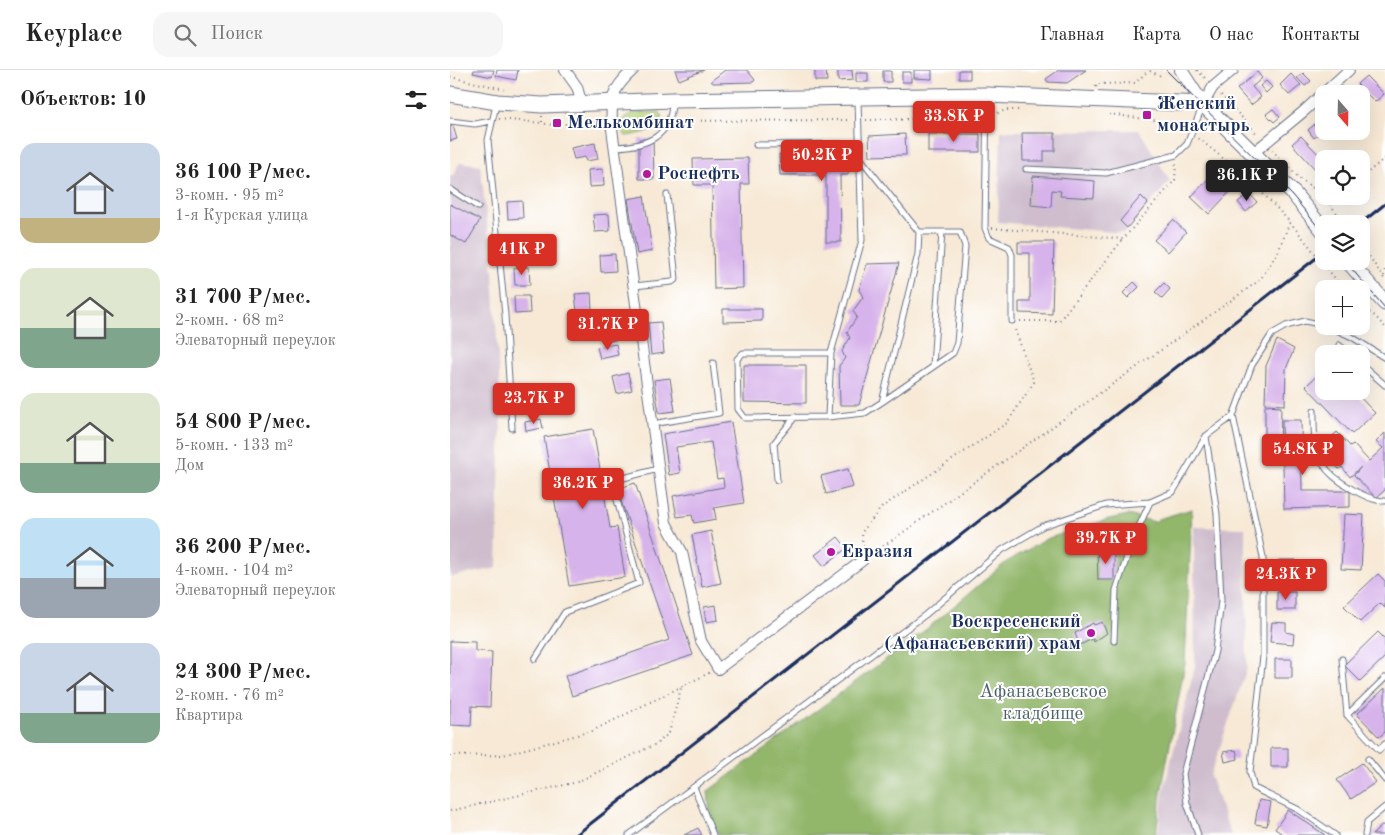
<!DOCTYPE html>
<html lang="ru">
<meta charset="utf-8">
<style>
body{margin:0;font-family:"Old Standard TT",serif;background:#f6f6f6;color:#222;height:100vh;display:flex;flex-direction:column;font-size:19px;white-space:nowrap}
*{box-sizing:border-box;margin:0}
p{font-size:16px;color:#767676}
.icon{flex:none;width:28px;height:28px;fill:none;stroke:currentColor;stroke-width:2;stroke-linecap:round;stroke-linejoin:round}
.map{position:relative;flex:1;overflow:hidden}
.details{display:flex;flex-direction:column;background:#fff;width:450px}
.details>*{flex:none}
.needle{width:32px;rotate:160deg}
.buttons{position:absolute;left:865px;top:15px;display:grid;gap:10px}
.buttons a{display:grid;place-items:center;width:55px;height:55px;border-radius:10px;background:#fff;box-shadow:0 5px 20px #0002;font-size:25px}
.price{position:absolute;translate:-50% -42px;padding:0 11px;border-radius:5px;background:#d93025;color:#fff;font-size:16px;line-height:32px;filter:drop-shadow(0 1px 2px #0008)}
.price::after{content:'';position:absolute;left:50%;top:30px;width:15px;height:11px;margin-left:-8px;background:inherit;clip-path:polygon(0 0,100% 0,50% 100%)}
.price.current{background:#222;color:#fff}
ul{padding:0;list-style:none}
li{display:flex;align-items:center;gap:15px;height:125px;padding:0 20px}
li span{display:grid;place-items:center;flex:none;width:140px;height:100px;border-radius:15px;color:#555}
li>.icon{margin-inline-start:auto}
span .icon{width:60px;height:60px;fill:#fffc;stroke-width:1}
li b{font-size:21px}
h2{display:flex;justify-content:space-between;align-items:center;height:60px;padding:0 20px;font-size:21px}
header{display:flex;align-items:center;gap:30px;box-sizing:border-box;height:70px;padding:0 25px;background:#fff;border-bottom:1px solid #e0e0e0}
header strong{font-size:24px}
nav{display:flex;gap:28px;margin-inline-start:auto;font-size:18px}
.search{width:350px;height:45px;background:#f6f6f6;display:flex;align-items:center;gap:12px;box-sizing:border-box;padding:0 18px;border-radius:15px;color:#767676;font-size:19px}
main{display:flex;flex:1;min-height:0}
.map>svg:first-child{display:block}
.industrial{fill:#cfbdce}
.green{fill:#b9d57b;stroke:#6a826c}
.forest{fill:#92b66b;stroke:#567264}
.building{fill:#d7b3eb}
.lines{fill:none;stroke-linecap:round;stroke-linejoin:round}
.service-casing{stroke:#687088;stroke-width:7}
.minor-casing{stroke:#687088;stroke-width:12}
.tertiary-casing{stroke:#687088;stroke-width:14}
.primary-casing{stroke:#687088;stroke-width:17}
.path{stroke:#687088;stroke-width:2;stroke-dasharray:1 4;stroke-linecap:butt}
.service{stroke:#fff;stroke-width:5}
.minor{stroke:#fff;stroke-width:10}
.tertiary{stroke:#fff;stroke-width:12}
.primary{stroke:#fff;stroke-width:15}
.tram{stroke:#1b2f5e;stroke-width:1}
.rail{stroke:#1b2f5e;stroke-width:3}
.path-bridge{stroke:#687088;stroke-width:2;stroke-dasharray:1 4;stroke-linecap:butt}
.poi-dot{fill:#b5179e;stroke:#fff;stroke-width:2}
.labels{text-anchor:middle;dominant-baseline:central;stroke-width:4;stroke-linejoin:round;paint-order:stroke}
.poi-label{font-size:19px;font-weight:bold;fill:#1b2f5e;stroke:#fff;text-anchor:start}
.park-label{font-size:19px;fill:#4a6167;stroke:#fff}
</style>
<header>
<strong>Keyplace</strong>
<div class="search"><svg class="icon" aria-label="search" viewBox="0 0 24 24"><circle cx="10" cy="10" r="6"/><path d="M15 15l6 6"/></svg>Поиск</div>
<nav><a>Главная</a><a>Карта</a><a>О нас</a><a>Контакты</a></nav>
</header>
<main>
<section class="details">
<h2>Объектов: 10<svg class="icon" aria-label="filters" viewBox="0 0 24 24"><path d="M4 7h16M4 17h16"/><circle cx="9" cy="7" r="2"/><circle cx="15" cy="17" r="2"/></svg></h2>
<ul>
<li><span style="background:linear-gradient(#c9d6e8 75%,#c2b280 0)"><svg class="icon" aria-label="home" viewBox="0 0 24 24"><path d="M3 11l9-7 9 7M6 9v11h12V9"/></svg></span><div><b>36 100 ₽/мес.</b><p>3-комн. · 95 m²</p><p>1-я Курская улица</p></div></li>
<li><span style="background:linear-gradient(#dfe7d0 60%,#7fa58c 0)"><svg class="icon" aria-label="home" viewBox="0 0 24 24"><path d="M3 11l9-7 9 7M6 9v11h12V9"/></svg></span><div><b>31 700 ₽/мес.</b><p>2-комн. · 68 m²</p><p>Элеваторный переулок</p></div></li>
<li><span style="background:linear-gradient(#dfe7d0 70%,#7fa58c 0)"><svg class="icon" aria-label="home" viewBox="0 0 24 24"><path d="M3 11l9-7 9 7M6 9v11h12V9"/></svg></span><div><b>54 800 ₽/мес.</b><p>5-комн. · 133 m²</p><p>Дом</p></div></li>
<li><span style="background:linear-gradient(#bfe0f5 60%,#9aa5b1 0)"><svg class="icon" aria-label="home" viewBox="0 0 24 24"><path d="M3 11l9-7 9 7M6 9v11h12V9"/></svg></span><div><b>36 200 ₽/мес.</b><p>4-комн. · 104 m²</p><p>Элеваторный переулок</p></div></li>
<li><span style="background:linear-gradient(#c9d6e8 70%,#7fa58c 0)"><svg class="icon" aria-label="home" viewBox="0 0 24 24"><path d="M3 11l9-7 9 7M6 9v11h12V9"/></svg></span><div><b>24 300 ₽/мес.</b><p>2-комн. · 76 m²</p><p>Квартира</p></div></li>
</ul>
</section>
<div class="map">
<svg width="935" height="765" viewBox="0 0 935 765">
<rect width="100%" height="100%" fill="#fff"/>
<filter id="ink" filterUnits="userSpaceOnUse"><feTurbulence type="fractalNoise" baseFrequency=".02" numOctaves="2"/><feDisplacementMap in="SourceGraphic" scale="10" xChannelSelector="R" yChannelSelector="G"/><feConvolveMatrix kernelMatrix="1 2 1 2 8 2 1 2 1" color-interpolation-filters="sRGB"/></filter>
<filter id="wash" filterUnits="userSpaceOnUse"><feTurbulence type="fractalNoise" baseFrequency=".0096" numOctaves="4" result="noise"/><feDisplacementMap in="SourceGraphic" scale="20" xChannelSelector="R" yChannelSelector="G"/><feGaussianBlur stdDeviation="1.12" result="paint"/><feColorMatrix in="noise" values="0 0 0 0 0 0 0 0 0 0 0 0 0 0 0 0 0 1.4 0 .05"/><feComposite in="paint" operator="in"/></filter>
<g filter="url(#wash)">
<rect width="100%" height="100%" fill="#f7e9d5"/>
<!-- industrial -->
<path class="industrial" d="M689 60 720 111 674 163 548 152 551 61Z
M10 92 30 95 43 202 51 342 47 498 0 507V105L3 106Z
M744 457 795 458 797 598 760 706 781 765H708L713 723 745 596Z"/>
<!-- green -->
<path class="green" d="M210 42C218 61 187 64 176 66L169 57C177 39 192 43 210 42Z"/>
<!-- forest -->
<path class="forest" d="M742 439 735 593 711 723 706 765H269L260 748 258 721 478 558 555 493 596 469 659 449 678 445 705 452 708 449Z"/>
<g id="blocks">
<!-- building -->
<path class="building" d="M24 0H44L42 7 23 3Z
M47 0H68L66 10 46 6Z
M225 0H254L229 10Z
M275 0H297L305 10 303 12 263 13 261 11Z
M365 0H376L377 11H365Z
M388 0H402L403 10 388 11Z
M464 0H482V9L464 8Z
M509 0H520V9H509Z
M609 0H636L617 13 598 12 596 9Z
M433 1H441V12H433Z
M452 2H461V12H452Z
M807 2 812 8 802 17 811 27 801 35 787 19Z
M406 3H418V12H406Z
M853 3 861 11 855 16 847 8Z
M841 4 851 15 839 25 830 15Z
M916 6 934 24 925 32 907 14Z
M816 11 822 17 816 23 810 16Z
M823 39 830 47 824 52 816 44Z
M871 49 874 52V60L864 68 858 60Z
M3 56 7 69 0 71V57Z
M572 63H605V81H594V91H573Z
M455 64 456 85 420 86 419 66Z
M478 64H530V82H478Z
M851 66 874 90 865 99 842 74Z
M189 69H203L204 109H189Z
M145 73 148 89 136 91 135 87 124 89 121 78Z
M329 84H398V105H390L391 172H376V105H330Z
M298 88 299 114H291L293 218 264 219 262 115H244L243 89Z
M153 99 154 116 139 117 138 100Z
M777 99 790 111 759 144 741 127 760 107 765 112Z
M583 106 645 111 644 128 610 126 611 121 602 120 601 137 581 135Z
M799 123 807 132 796 142 788 132Z
M194 126 202 181 187 184 178 129Z
M691 126 698 133 677 158 670 151Z
M72 131 73 148 58 149 57 132Z
M0 134 30 150 16 174 0 165Z
M159 144 160 161 145 162 143 145Z
M723 150 736 162 718 182 704 170Z
M61 166H76L77 183 62 184Z
M568 172H604L602 244 569 243V232H580V183H568Z
M165 184 166 201 151 202 150 185Z
M449 193 409 335H390L389 296 395 288 392 281 400 268 397 262 407 247 403 241 413 227 409 220 417 194Z
M79 197 80 215H65L64 198Z
M684 212 689 217 678 228 673 223Z
M714 213 720 219 712 228 705 222Z
M141 223 142 241 127 242 125 224Z
M64 226H79L80 243 65 244Z
M273 239H312V251L273 252Z
M172 250 176 267 161 271 157 254Z
M211 252 214 283 201 285 198 253Z
M827 270 844 279 836 299 835 335 815 334 816 296Z
M166 274 168 285 150 289 147 277Z
M294 295H356V333L294 332Z
M874 299V321H904L925 343 902 364 856 316Z
M178 303 182 320 167 324 163 307Z
M220 308 225 341 209 343 204 310Z
M815 336 831 337 830 388H815Z
M91 349 93 358 76 361 75 352Z
M832 350H851L852 421H900V437L834 439Z
M281 352 294 433 264 438 266 449 244 453 242 445 227 447 223 426 274 417 273 408 267 409 261 372 226 377 230 403 219 405 213 364Z
M143 359 160 458 167 457 175 507 119 516 94 367Z
M887 362 900 376 903 374 919 391 933 378 926 372 935 363V420L926 428 904 405 911 397 900 407 892 397 889 399 870 378Z
M398 399 403 417 376 424 371 406Z
M185 413 243 585 122 626 115 606 219 570 167 419Z
M894 444 914 445 911 500 891 499Z
M261 461 271 513 252 517 242 465Z
M388 467 397 478 374 496 365 485Z
M647 480H664V510H648Z
M829 490H846V508L829 509Z
M928 504 935 511V538L930 533 910 552 894 536Z
M827 522H845V540H827Z
M266 535 268 550 256 552 254 537Z
M652 552 657 563 644 572 643 569 629 575 625 563 643 553 644 555Z
M822 552 836 553V562L844 564 843 574 820 572Z
M928 562 935 569V587L910 611 894 595Z
M0 571 25 572V581L42 582 40 637 22 636 21 656 0 655Z
M825 589H842V608H825Z
M935 618V662L929 667 907 644Z
M821 678H838V697H821Z
M786 680 788 689 775 692 773 682Z
M912 693 926 712 901 729 887 710Z
M809 730 821 732 817 756 805 754Z
M838 740 875 765H834L825 759Z
M935 753V765H922Z
M248 758 252 765H234Z"/>
</g>
</g>
<g filter="url(#ink)">
<use href="#blocks" fill-opacity="0" stroke="#687088" stroke-width="1"/>
<g class="lines">
<!-- service casing -->
<g class="service-casing">
<path id="service" d="M537 26 535 158 539 168 559 177 562 185V251
M46 35 38 70 55 245 62 358
M0 51 25 54 41 51
M306 75 410 74
M166 77C195 76 221 68 222 33
M576 99 656 103 726 85 737 74 753 35
M0 119 28 137
M184 216 222 212 226 209 217 125
M874 255 855 251 836 256 822 264 802 295 783 346 813 487V586L800 702 804 718 849 740 885 765
M878 256 902 267 935 288
M889 275 900 284
M381 283H293L287 289 288 339 295 348 378 347 381 283 412 170 408 30
M911 294 935 315
M483 296 492 162
M432 332 503 283 507 273 515 176 510 162H469
M864 341C864 359 863 379 873 394 882 410 918 431 935 431
M378 347 415 343 432 332 468 184 469 162 411 89
M202 354 269 343 263 293
M327 410 324 373 345 347
M664 571 666 520 682 472 700 432
M85 589 115 542 189 513 162 411 208 399
M892 589 897 645
M935 608 897 645 929 680 935 674
M918 689 935 710
M244 717 263 765
M179 765 475 545 552 480 593 456 656 435 700 432 723 422 756 366 783 346
M748 765 737 733 733 704 765 581 771 531 767 444 756 366
M915 765 917 752 935 737"/>
</g>
<!-- minor casing -->
<g class="minor-casing">
<path id="minor" d="M115 0 127 17 132 35
M183 0C160 21 161 29 162 59L216 453 232 482 251 571 268 599 413 490
M753 34 763 17 783 0
M803 83 853 42 899 0"/>
</g>
<!-- tertiary casing -->
<g class="tertiary-casing">
<path id="tertiary" d="M731 0 753 34"/>
</g>
<!-- primary casing -->
<g class="primary-casing">
<path id="primary" d="M0 24 47 32 92 35 222 30 537 25 753 34 844 124 874 161
M898 191 935 233"/>
</g>
<!-- path -->
<path class="path" d="M747 0 757 10
M700 1 711 6
M0 7 54 19
M646 17 647 14 685 13 699 0
M771 25 808 65
M659 44 718 52 735 60
M543 45 556 40H570
M92 46V53C113 59 131 48 152 51
M49 49 92 53
M416 50 529 48
M226 51 401 50
M171 52 209 51
M822 80 850 109 873 125 895 154
M911 108 935 88
M542 158 673 169 725 110 726 92
M911 174 935 210
M934 206 935 198
M888 212 894 219
M911 237 925 246 935 257
M570 251H609L673 169
M413 481 412 462 432 437 557 353 584 312 564 257
M421 485 810 210 828 182 840 152 802 112 747 67
M0 686 53 685 142 661 259 603
M0 741 127 712 208 673 219 663 231 618"/>
<!-- service -->
<use href="#service" class="service"/>
<!-- minor -->
<use href="#minor" class="minor"/>
<!-- tertiary -->
<use href="#tertiary" class="tertiary"/>
<!-- primary -->
<use href="#primary" class="primary"/>
<!-- tram -->
<path class="tram" d="M716 0 842 125 874 164
M895 191 935 238"/>
<!-- rail -->
<path class="rail" d="M910 154 935 134
M126 765 874 182"/>
<!-- path-bridge -->
<path class="path-bridge" d="M840 152 888 212"/>
</g>
</g>
<!-- markers -->
<g class="poi-dot">
<rect x="692" y="40" width="10" height="10" rx="2.5"/>
<rect x="102" y="48" width="10" height="10" rx="2.5"/>
<circle cx="197" cy="104" r="5"/>
<circle cx="381" cy="482" r="5"/>
<circle cx="641" cy="563" r="5"/>
</g>
<g class="labels">
<!-- poi labels -->
<g class="poi-label">
<text x="707" y="34">Женский<tspan x="707" dy="22">монастырь</tspan></text>
<text x="117" y="53">Мелькомбинат</text>
<text x="207" y="104">Роснефть</text>
<text x="391" y="482">Евразия</text>
<text x="631" y="552" text-anchor="end">Воскресенский<tspan x="631" dy="22">(Афанасьевский) храм</tspan></text>
</g>
<!-- park labels -->
<g class="park-label">
<text x="593" y="622">Афанасьевское<tspan x="593" dy="22">кладбище</tspan></text>
</g>
</g>
</svg>
<div class="buttons">
<a><svg class="needle" viewBox="-14 -14 28 28"><path d="M0-13l5 13h-10z" fill="#e53935"/><path d="M0 13l5-13h-10z" fill="#767676"/></svg></a>
<a><svg class="icon" aria-label="locate" viewBox="0 0 24 24"><circle cx="12" cy="12" r="6"/><path d="M12 2v4M12 18v4M2 12h4M18 12h4"/></svg></a>
<a><svg class="icon" aria-label="layers" viewBox="0 0 24 24"><path d="M12 4l9 5-9 5-9-5zM3 14l9 5 9-5"/></svg></a>
<a>+</a>
<a>−</a>
</div>
<b class="price" style="left:504px;top:73px">33.8K ₽</b>
<b class="price" style="left:372px;top:112px">50.2K ₽</b>
<b class="price current" style="left:797px;top:132px">36.1K ₽</b>
<b class="price" style="left:72px;top:206px">41K ₽</b>
<b class="price" style="left:158px;top:281px">31.7K ₽</b>
<b class="price" style="left:84px;top:355px">23.7K ₽</b>
<b class="price" style="left:853px;top:406px">54.8K ₽</b>
<b class="price" style="left:133px;top:440px">36.2K ₽</b>
<b class="price" style="left:656px;top:495px">39.7K ₽</b>
<b class="price" style="left:836px;top:531px">24.3K ₽</b>
</div>
</main>
